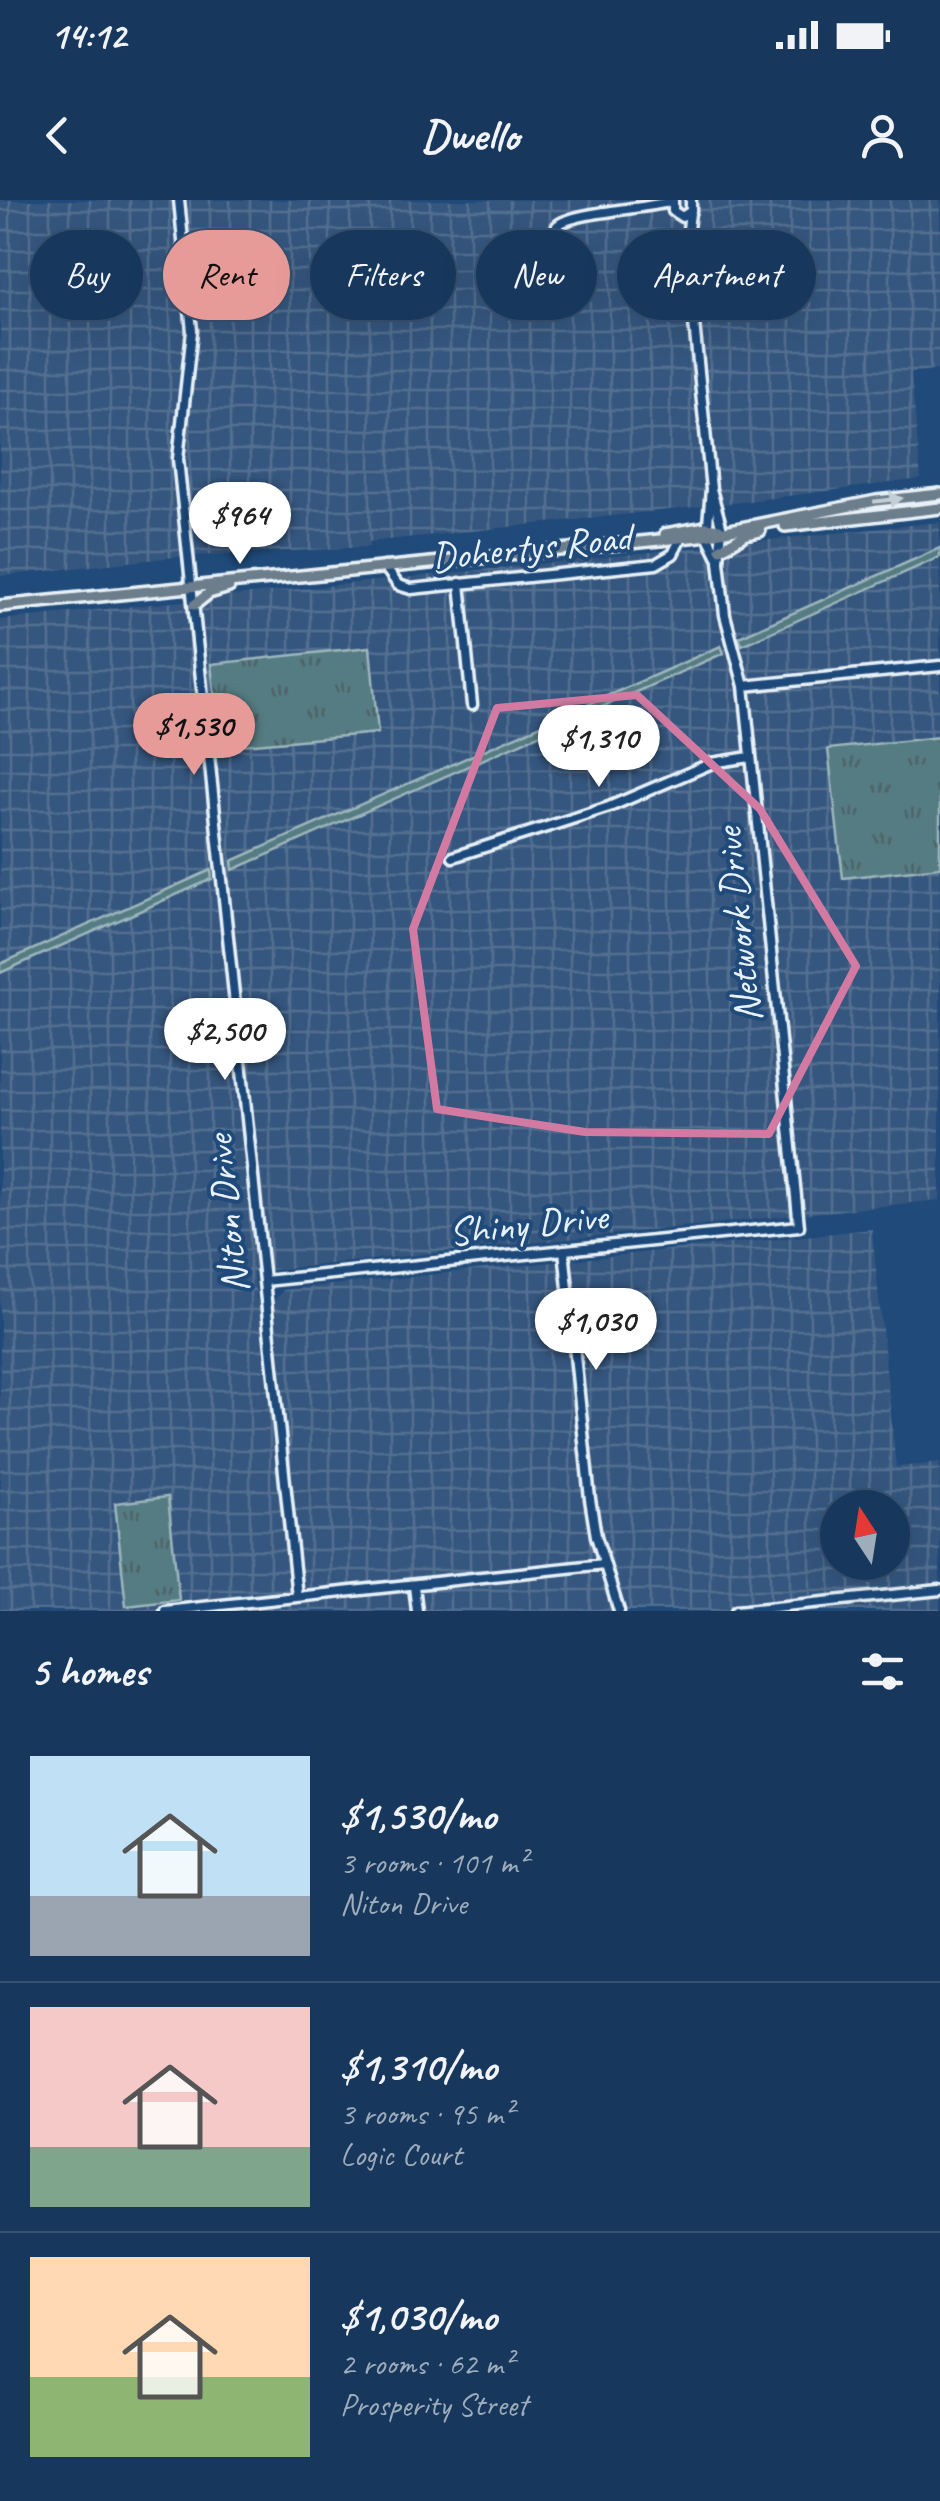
<!DOCTYPE html>
<meta charset="utf-8">
<style>
body{margin:0;font-family:Caveat,sans-serif;background:#244365;color:#f1f3f6;height:100vh;display:flex;flex-direction:column;font-size:38px;white-space:nowrap}
*{box-sizing:border-box;margin:0}
p{font-size:32px;color:#9eacbb}
.icon{flex:none;width:55px;height:55px;fill:none;stroke:currentColor;stroke-width:2;stroke-linecap:round;stroke-linejoin:round}
.map{position:relative;height:1411px;overflow:hidden}
.drawer{display:flex;flex-direction:column;background:#17385c;flex:1}
.drawer>*{flex:none}
.guide{position:absolute;left:30px;top:30px;width:880px;height:90px;display:flex;gap:20px}
.needle{width:65px;rotate:348deg}
.tools{position:absolute;left:820px;top:1290px;display:grid;gap:20px}
.tools a{display:grid;place-items:center;width:90px;height:90px;border-radius:50%;background:#17385c;box-shadow:0 10px 40px #0002,0 0 0 2px #365272;font-size:50px}
.price{position:absolute;translate:-50% -85px;padding:0 22px;border-radius:35px;background:#fff;color:#222;font-size:32px;line-height:65px;filter:drop-shadow(0 2px 5px #0008)}
.price::after{content:'';position:absolute;left:50%;top:60px;width:30px;height:22px;margin-left:-15px;background:inherit;clip-path:polygon(0 0,100% 0,50% 100%)}
.price.selected{background:#e69b98;color:#111}
ul{padding:0;list-style:none}
li{display:flex;align-items:center;gap:30px;height:250px;padding:0 30px}
li+li{border-top:2px solid #365272}
li span{display:grid;place-items:center;flex:none;width:280px;height:200px;border-radius:0px;color:#555}
li>.icon{margin-inline-start:auto}
span .icon{width:120px;height:120px;fill:#fffc;stroke-width:1}
li b{font-size:42px}
h2{display:flex;justify-content:space-between;align-items:center;height:120px;padding:0 30px;font-size:42px}
.tag{padding:0 35px;border-radius:45px;background:#17385c;box-shadow:0 10px 40px #0002,0 0 0 2px #365272;font-size:35px;line-height:90px}
.tag.selected{background:#e69b98;color:#111}
.status{display:flex;justify-content:space-between;align-items:center;height:70px;padding:0 50px;background:#17385c;direction:ltr}
.status svg{height:28px;fill:currentColor}
header{display:flex;justify-content:space-between;align-items:center;height:130px;padding:0 30px;background:#17385c;font-size:45px;font-weight:700}
.map>svg:first-child{display:block}
.industrial{fill:url(#industrial-grid);fill-rule:evenodd}
.grass{fill:url(#grass-tufts);stroke:#9eb6bd;stroke-width:2.5}
.green{fill:#547b82;stroke:#9eb6bd;stroke-width:2.5}
.lines{fill:none;stroke-linecap:round;stroke-linejoin:round}
.minor-casing{stroke:#e8f1f8;stroke-width:15}
.major-casing{stroke:#e8f1f8;stroke-width:16}
.minor{stroke:#1f4a7a;stroke-width:8}
.major{stroke:#6c7d8b;stroke-width:9}
.oneway{fill:#c3ced7}
.marked{fill:none;stroke:#d37aa2;stroke-width:8;stroke-linejoin:round}
.labels{text-anchor:middle;dominant-baseline:central;stroke-width:8;stroke-linejoin:round;paint-order:stroke}
.street-label{font-size:40px;fill:#e8f1f8;stroke:#1f4a7a}
</style>
<div class="status"><b>14:12</b><svg viewBox="0 0 49 12"><path d="M0 12V9h3v3zM5 12V6h3v6zM10 12V3h3v9zM15 12V0h3v12zM26 1h20v11H26zM47 4h2v5h-2z"/></svg></div>
<header><svg class="icon" aria-label="back" viewBox="0 0 24 24"><path d="M15 5l-7 7 7 7"/></svg>Dwello<svg class="icon" aria-label="person" viewBox="0 0 24 24"><circle cx="12" cy="8" r="4"/><path d="M4 21q1-7 8-7t8 7"/></svg></header>
<div class="map">
<svg width="940" height="1411" viewBox="0 0 940 1411">
<defs>
<pattern id="industrial-grid" width="8" height="8" patternUnits="userSpaceOnUse" patternTransform="scale(2.5)"><rect width="8" height="8" fill="#35577e"/><path d="M0 4h8M4 0v8" fill="none" stroke="#527091"/></pattern>
<pattern id="grass-tufts" width="24" height="20" patternUnits="userSpaceOnUse" patternTransform="scale(2.5)"><rect width="24" height="20" fill="#547b82"/><path d="M3 7l-1-3M5 7V3M7 7l1-3M15 17l-1-3M17 17v-4M19 17l1-3" fill="none" stroke="#4e6469"/></pattern>
</defs>
<rect width="100%" height="100%" fill="#1f4a7a"/>
<filter id="ink" filterUnits="userSpaceOnUse"><feTurbulence type="fractalNoise" baseFrequency=".01" numOctaves="2"/><feDisplacementMap in="SourceGraphic" scale="20" xChannelSelector="R" yChannelSelector="G"/><feConvolveMatrix kernelMatrix="1 2 1 2 8 2 1 2 1" color-interpolation-filters="sRGB"/></filter>
<g filter="url(#ink)">
<!-- industrial -->
<path class="industrial" d="M0 0H940V169L911 173 921 279 733 303 369 342V347L175 357 0 376Z
M940 322V537L829 549 843 678 940 667V1000L253 1072 257 1102 275 1100 283 1090 872 1029 896 1267 940 1263V1411H0V420ZM838 1308H892V1362H838Z"/>
<!-- grass -->
<path class="grass" d="M370 447 378 533 220 547 211 464Z
M940 537V667L843 678 828 549Z
M168 1297 179 1400 126 1406 115 1303Z"/>
<!-- green -->
<path class="green" d="M940 348V357L742 445 739 437Z
M721 446 724 453 233 670 232 661Z
M211 670 212 679 0 773V764Z"/>
<g class="lines">
<!-- minor casing -->
<g class="minor-casing">
<path id="minor" d="M179 0 192 131 178 259 297 1397
M673 1V11L682 17 691 11V0
M557 26C570 12 647 9 673 1
M711 289 707 335 718 357
M385 367 398 385 411 389 656 364 673 354 681 338
M460 383 472 505
M744 486 940 466
M453 657 609 607 712 563 750 557
M564 1050 590 1299 596 1336 619 1411
M264 1081 799 1026 744 486 725 415 719 361 722 329 711 289 686 45 690 13
M414 1386 417 1411
M165 1411 604 1364
M736 1411 940 1390"/>
</g>
<!-- major casing -->
<g class="major-casing">
<path id="major" d="M785 326 940 308
M665 334 706 327 719 329
M720 349 746 334 760 331
M194 405 209 393 229 387
M0 406 700 336 876 301 940 294"/>
</g>
<!-- minor -->
<use href="#minor" class="minor"/>
<!-- major -->
<use href="#major" class="major"/>
</g>
<!-- one-way arrows -->
<defs><path id="oneway-solid" d="M-6-.8H1V-3.2L6.5 0L1 3.2V.8H-6Z" transform="scale(2.5)"/></defs>
<use class="oneway" href="#oneway-solid" transform="translate(888 300) rotate(-7)"/>
</g>
<!-- marked area -->
<path class="marked" d="M637 495 760 609 856 766 769 934 585 932 437 909 413 729 497 508Z"/>
<g class="labels">
<!-- street labels -->
<g class="street-label">
<text transform="translate(531 347) rotate(-6)">Dohertys Road</text>
<text transform="translate(738 725) rotate(-96)">Network Drive</text>
<text transform="translate(227 1014) rotate(-96)">Niton Drive</text>
<text transform="translate(528 1024) rotate(-6)">Shiny Drive</text>
</g>
</g>
</svg>
<div class="tools">
<a><svg class="needle" viewBox="-14 -14 28 28"><path d="M0-13l5 13h-10z" fill="#e53935"/><path d="M0 13l5-13h-10z" fill="#9eacbb"/></svg></a>
</div>
<b class="price" style="left:240px;top:367px">$964</b>
<b class="price selected" style="left:194px;top:578px">$1,530</b>
<b class="price" style="left:599px;top:590px">$1,310</b>
<b class="price" style="left:225px;top:883px">$2,500</b>
<b class="price" style="left:596px;top:1173px">$1,030</b>
<div class="guide">
<a class="tag">Buy</a>
<a class="tag selected">Rent</a>
<a class="tag">Filters</a>
<a class="tag">New</a>
<a class="tag">Apartment</a>
</div>
</div>
<section class="drawer">
<h2>5 homes<svg class="icon" aria-label="filters" viewBox="0 0 24 24"><path d="M4 7h16M4 17h16"/><circle cx="9" cy="7" r="2"/><circle cx="15" cy="17" r="2"/></svg></h2>
<ul>
<li><span style="background:linear-gradient(#bfe0f5 70%,#9aa5b1 0)"><svg class="icon" aria-label="home" viewBox="0 0 24 24"><path d="M3 11l9-7 9 7M6 9v11h12V9"/></svg></span><div><b>$1,530/mo</b><p>3 rooms · 101 m²</p><p>Niton Drive</p></div></li>
<li><span style="background:linear-gradient(#f6c9c9 70%,#7fa58c 0)"><svg class="icon" aria-label="home" viewBox="0 0 24 24"><path d="M3 11l9-7 9 7M6 9v11h12V9"/></svg></span><div><b>$1,310/mo</b><p>3 rooms · 95 m²</p><p>Logic Court</p></div></li>
<li><span style="background:linear-gradient(#ffd9b3 60%,#8fb573 0)"><svg class="icon" aria-label="home" viewBox="0 0 24 24"><path d="M3 11l9-7 9 7M6 9v11h12V9"/></svg></span><div><b>$1,030/mo</b><p>2 rooms · 62 m²</p><p>Prosperity Street</p></div></li>
</ul>
</section>
